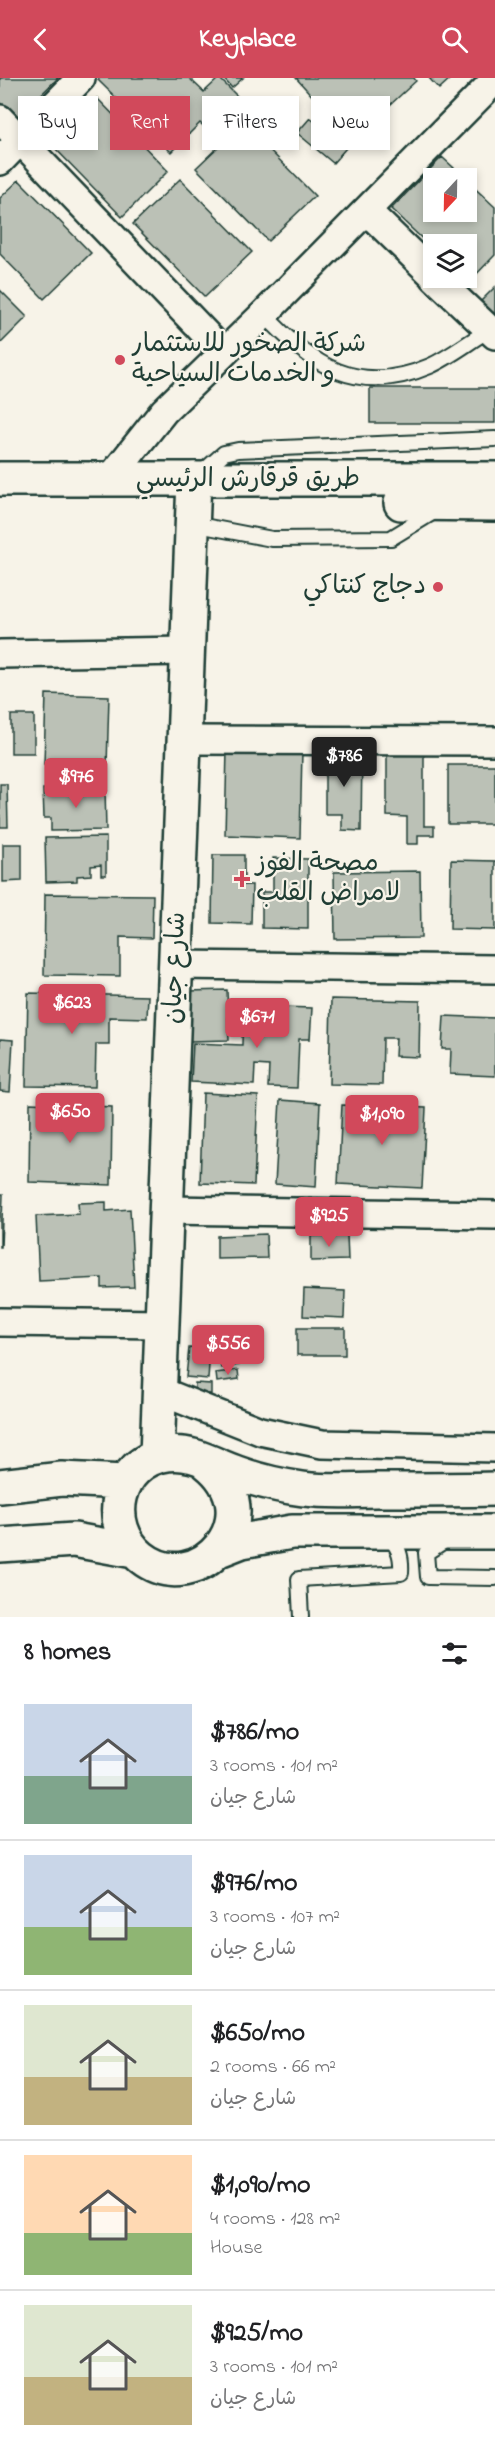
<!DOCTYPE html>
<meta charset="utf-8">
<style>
body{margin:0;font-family:"Indie Flower","Playpen Sans Arabic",sans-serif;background:#f2f2f2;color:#202124;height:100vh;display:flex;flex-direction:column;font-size:22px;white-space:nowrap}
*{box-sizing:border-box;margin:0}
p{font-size:20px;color:#757577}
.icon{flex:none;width:33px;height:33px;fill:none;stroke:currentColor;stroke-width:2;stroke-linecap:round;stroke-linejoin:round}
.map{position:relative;height:1539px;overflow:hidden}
.panel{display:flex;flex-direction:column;background:#fff;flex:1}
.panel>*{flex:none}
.banner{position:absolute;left:18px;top:18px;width:459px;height:54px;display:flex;gap:12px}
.needle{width:39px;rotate:202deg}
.fabs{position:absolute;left:423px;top:90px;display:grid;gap:12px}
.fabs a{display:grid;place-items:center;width:54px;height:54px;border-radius:0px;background:#fff;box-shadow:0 3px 9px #0003;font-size:30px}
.price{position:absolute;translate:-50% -51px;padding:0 14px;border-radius:6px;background:#d1495b;color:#fff;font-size:20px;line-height:39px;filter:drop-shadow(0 2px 3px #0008)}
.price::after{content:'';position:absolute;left:50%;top:36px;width:18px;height:14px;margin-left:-9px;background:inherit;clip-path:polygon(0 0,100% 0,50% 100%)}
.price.active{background:#222;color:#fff}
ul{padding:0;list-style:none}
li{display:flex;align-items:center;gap:18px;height:150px;padding:0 24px}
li+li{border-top:2px solid #e0e0e0}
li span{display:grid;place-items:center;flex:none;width:168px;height:120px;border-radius:0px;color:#555}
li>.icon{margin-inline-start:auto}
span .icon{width:72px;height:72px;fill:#fffc;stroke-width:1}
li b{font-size:26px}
h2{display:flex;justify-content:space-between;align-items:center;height:72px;padding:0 24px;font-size:26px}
.tag{padding:0 21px;border-radius:0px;background:#fff;box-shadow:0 3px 9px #0003;font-size:21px;line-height:54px}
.tag.active{background:#d1495b;color:#fff}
header{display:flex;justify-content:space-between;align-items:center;height:78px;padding:0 24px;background:#d1495b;color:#fff;font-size:27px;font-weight:700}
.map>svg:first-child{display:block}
.building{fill:#bbc1b6;stroke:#1f3d34;stroke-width:1.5}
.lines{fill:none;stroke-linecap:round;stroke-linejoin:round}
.service-casing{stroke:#1f3d34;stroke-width:18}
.minor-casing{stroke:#1f3d34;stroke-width:32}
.tertiary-casing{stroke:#1f3d34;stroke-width:38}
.primary-casing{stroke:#1f3d34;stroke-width:38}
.service{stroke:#f7f3e8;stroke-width:14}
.minor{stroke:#f7f3e8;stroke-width:27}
.tertiary{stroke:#f7f3e8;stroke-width:33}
.primary{stroke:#f7f3e8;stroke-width:33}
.poi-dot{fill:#d1495b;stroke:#f7f3e8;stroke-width:2}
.labels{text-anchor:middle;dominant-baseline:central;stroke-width:4.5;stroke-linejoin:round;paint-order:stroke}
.poi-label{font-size:26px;fill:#1f3d34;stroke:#f7f3e8;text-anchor:start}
.street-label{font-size:26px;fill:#1f3d34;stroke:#f7f3e8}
</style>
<header><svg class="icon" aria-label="back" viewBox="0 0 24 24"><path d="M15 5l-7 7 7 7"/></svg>Keyplace<svg class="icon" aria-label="search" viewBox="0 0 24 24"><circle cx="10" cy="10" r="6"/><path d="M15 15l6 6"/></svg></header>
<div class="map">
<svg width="495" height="1539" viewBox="0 0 495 1539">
<rect width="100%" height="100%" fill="#f7f3e8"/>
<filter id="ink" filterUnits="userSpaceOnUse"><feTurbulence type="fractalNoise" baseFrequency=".0167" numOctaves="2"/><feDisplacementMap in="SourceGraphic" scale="12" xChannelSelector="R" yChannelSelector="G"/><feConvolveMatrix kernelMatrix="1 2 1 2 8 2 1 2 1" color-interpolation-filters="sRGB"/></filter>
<g filter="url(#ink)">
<!-- building -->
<path class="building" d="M0 0H58L16 41 0 25Z
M100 0H189L204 14 219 0 239 20 208 52 200 45 171 74 98 2Z
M223 0H243L232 10Z
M296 0H414L416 3 352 62Z
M429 0H451L439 11Z
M97 20 168 93 122 139 50 65Z
M310 40 346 70 333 85 297 55Z
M243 45 315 118 268 163 196 90Z
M442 79 465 100H434V134H466V102L495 129V177L468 205 463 200H466V166H434V172L391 131Z
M180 101 252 174 205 219 133 146Z
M19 102 91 175 44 221 0 176V120Z
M495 209V239L480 224Z
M0 212 27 239 1 265H0Z
M370 310H495V345H370Z
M46 616 109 618 107 688 44 686Z
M11 637H34V675H11Z
M227 672 302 673 300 760 225 757Z
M325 674H362L361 753 342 752V736H325Z
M424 675V748H434V757H418V766H407V739L387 738V676Z
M448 687H495V746H448Z
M0 706H7L8 749H0Z
M105 710 106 752 51 753V740H44L43 711Z
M106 759V797H101V787L91 788V797L77 798V803L46 804 45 760Z
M3 766H22V803L3 804Z
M213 777H244V807H252L251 846 212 845Z
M273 780 308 781V851L262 850V814H273Z
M451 782 495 783V852L450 851Z
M420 793 421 860 335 861 334 794Z
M45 816 153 817 152 860 120 859V898L44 897Z
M227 912 229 962 190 963 189 913Z
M28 915 148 918 147 940 109 939V966H96L95 1009 26 1008Z
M331 921 420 923 419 979 395 978 396 960H383L382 1007 329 1006Z
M243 928 312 930 310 961H299L297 1010 268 1009 269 988 255 987 254 1007 191 1004 193 965 242 967Z
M444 938 495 940V998L450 996 451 971H442Z
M0 961 13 962 10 1014 0 1013Z
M203 1015 258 1018 254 1107 200 1105Z
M280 1022 320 1025 316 1109 275 1106Z
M30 1025 112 1029 111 1107 29 1104Z
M342 1027 426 1030 422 1110 338 1106Z
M0 1116H3L1 1169H0Z
M106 1124V1133L130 1131 134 1209 102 1210V1200L39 1203 36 1138 79 1136 78 1125Z
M266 1156 267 1180 217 1181V1158Z
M347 1157 348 1182 311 1183V1158Z
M304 1211 345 1213 344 1240 303 1238Z
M297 1250H345V1277H297Z
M189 1270 210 1272 208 1301 186 1299Z
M238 1280 239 1287 221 1290 220 1283Z
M238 1292 239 1301 217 1304 216 1295Z
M195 1305 211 1306V1316H195Z"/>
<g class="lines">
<!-- service casing -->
<g class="service-casing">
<path id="service" d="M264 236C312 288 358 319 430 288 450 279 470 263 489 252
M198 398 224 375 238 372 495 361
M193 446 272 461 391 460 437 432
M446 1462 426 1475 428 1499 495 1500
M301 1539 299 1501 401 1495C402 1478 399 1469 387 1457"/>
</g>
<!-- minor casing -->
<g class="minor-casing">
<path id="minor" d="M0 41 223 274
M0 83 81 0
M367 133 434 198
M435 200 495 257
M109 402 164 333 264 236 495 2
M0 576 188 573
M185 662 495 663
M176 887 495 891
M167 1132 495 1137
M0 1244 163 1246
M160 1313 260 1353 322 1366 495 1370"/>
</g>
<!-- tertiary casing -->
<g class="tertiary-casing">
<path id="tertiary" d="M157 1378 194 401
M206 1384C275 1438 197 1524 141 1479 102 1447 116 1383 168 1376 192 1372 215 1388 237 1395 259 1403 281 1408 303 1411 327 1414 352 1413 376 1412 416 1412 455 1412 495 1411
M0 1408 62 1401 125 1404
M0 1467 74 1462 134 1473
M219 1472 242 1463 292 1454H495"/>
</g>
<!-- primary casing -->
<g class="primary-casing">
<path id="primary" d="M0 401H495
M401 425 495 426"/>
</g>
<!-- service -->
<use href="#service" class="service"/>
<!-- minor -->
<use href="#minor" class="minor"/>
<!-- tertiary -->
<use href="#tertiary" class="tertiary"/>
<!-- primary -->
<use href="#primary" class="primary"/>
</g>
</g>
<!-- markers -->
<g class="poi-dot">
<circle cx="120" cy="282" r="6"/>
<circle cx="438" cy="509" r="6"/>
<path d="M239 792h6v6h6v6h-6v6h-6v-6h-6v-6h6z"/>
</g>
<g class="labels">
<!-- poi labels -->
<g class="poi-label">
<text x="132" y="267">شركة الصخور للاستثمار<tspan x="132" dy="30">و الخدمات السياحية</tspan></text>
<text x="426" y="509" text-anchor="end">دجاج كنتاكي</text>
<text x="256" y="786">مصحة الفوز<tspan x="256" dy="30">لامراض القلب</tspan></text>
</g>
<!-- street labels -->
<g class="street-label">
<text x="248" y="402">طريق قرقارش الرئيسي</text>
<text transform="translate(176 890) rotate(-88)">شارع جيان</text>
</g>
</g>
</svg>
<div class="fabs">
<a><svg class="needle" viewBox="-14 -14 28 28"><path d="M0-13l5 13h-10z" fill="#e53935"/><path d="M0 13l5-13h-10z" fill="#757577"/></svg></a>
<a><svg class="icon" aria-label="layers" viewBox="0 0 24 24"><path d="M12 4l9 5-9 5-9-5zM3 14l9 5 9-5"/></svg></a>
</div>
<b class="price active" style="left:344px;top:710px">$786</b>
<b class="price" style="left:76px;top:731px">$976</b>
<b class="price" style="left:72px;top:957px">$623</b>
<b class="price" style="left:257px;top:971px">$671</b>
<b class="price" style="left:70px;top:1066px">$650</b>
<b class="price" style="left:382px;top:1068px">$1,090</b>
<b class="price" style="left:329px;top:1170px">$925</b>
<b class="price" style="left:228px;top:1298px">$556</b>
<div class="banner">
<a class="tag">Buy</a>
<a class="tag active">Rent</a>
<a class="tag">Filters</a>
<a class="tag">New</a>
</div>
</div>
<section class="panel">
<h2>8 homes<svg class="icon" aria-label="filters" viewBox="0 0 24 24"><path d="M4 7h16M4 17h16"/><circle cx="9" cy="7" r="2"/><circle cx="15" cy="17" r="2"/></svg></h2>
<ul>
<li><span style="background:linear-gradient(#c9d6e8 60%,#7fa58c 0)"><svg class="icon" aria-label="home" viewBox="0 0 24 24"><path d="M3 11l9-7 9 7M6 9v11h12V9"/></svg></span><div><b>$786/mo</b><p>3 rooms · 101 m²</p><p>شارع جيان</p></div></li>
<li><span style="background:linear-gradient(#c9d6e8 60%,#8fb573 0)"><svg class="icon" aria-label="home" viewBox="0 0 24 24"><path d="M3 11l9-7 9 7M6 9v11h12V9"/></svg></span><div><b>$976/mo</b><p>3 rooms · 107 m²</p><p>شارع جيان</p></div></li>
<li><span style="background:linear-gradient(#dfe7d0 60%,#c2b280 0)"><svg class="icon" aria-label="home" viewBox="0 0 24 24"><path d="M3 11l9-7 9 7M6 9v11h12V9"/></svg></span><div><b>$650/mo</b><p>2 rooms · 66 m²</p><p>شارع جيان</p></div></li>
<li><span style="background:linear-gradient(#ffd9b3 65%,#8fb573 0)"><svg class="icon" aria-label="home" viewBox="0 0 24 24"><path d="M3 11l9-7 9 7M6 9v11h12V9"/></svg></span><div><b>$1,090/mo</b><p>4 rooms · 128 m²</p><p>House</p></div></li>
<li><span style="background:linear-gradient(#dfe7d0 60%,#c2b280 0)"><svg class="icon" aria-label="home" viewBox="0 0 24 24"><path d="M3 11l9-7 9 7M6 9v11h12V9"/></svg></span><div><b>$925/mo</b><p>3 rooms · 101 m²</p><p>شارع جيان</p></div></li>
</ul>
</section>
